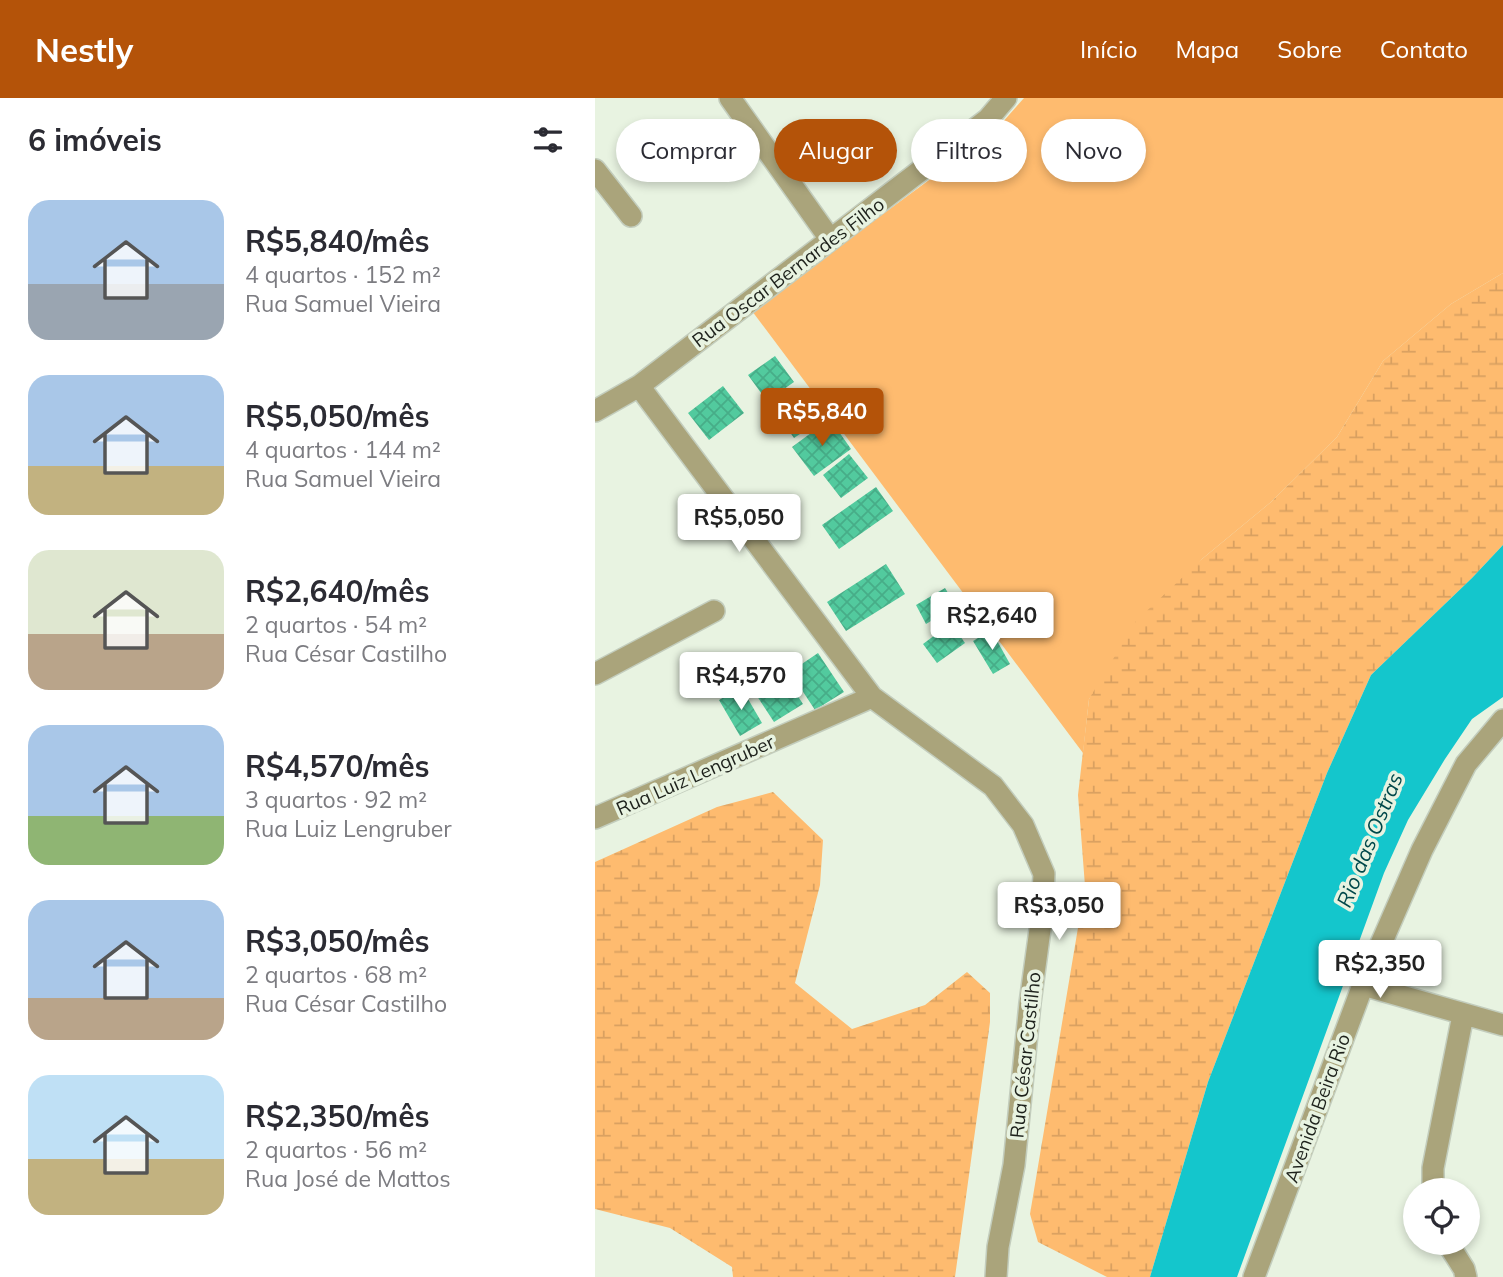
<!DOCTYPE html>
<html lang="pt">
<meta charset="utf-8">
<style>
body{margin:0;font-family:Mulish,sans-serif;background:#f7f7f7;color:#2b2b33;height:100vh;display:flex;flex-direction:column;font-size:26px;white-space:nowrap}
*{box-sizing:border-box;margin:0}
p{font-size:23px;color:#7c7c81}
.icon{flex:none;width:38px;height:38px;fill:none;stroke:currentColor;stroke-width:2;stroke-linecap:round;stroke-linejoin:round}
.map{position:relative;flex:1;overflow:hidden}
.details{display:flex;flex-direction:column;background:#fff;width:595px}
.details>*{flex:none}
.hud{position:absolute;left:21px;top:21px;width:665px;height:63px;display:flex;gap:14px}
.tools{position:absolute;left:808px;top:1080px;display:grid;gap:14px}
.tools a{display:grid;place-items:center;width:77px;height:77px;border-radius:50%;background:#fff;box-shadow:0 4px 10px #0003;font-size:35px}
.price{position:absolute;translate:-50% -60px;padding:0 16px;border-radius:7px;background:#fff;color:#222;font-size:23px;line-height:46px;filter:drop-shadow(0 2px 4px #0008)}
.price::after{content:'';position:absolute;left:50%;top:42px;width:21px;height:16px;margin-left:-10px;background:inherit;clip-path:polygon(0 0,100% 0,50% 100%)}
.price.on{background:#b45309;color:#fff}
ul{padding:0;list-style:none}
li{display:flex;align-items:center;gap:21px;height:175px;padding:0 28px}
li span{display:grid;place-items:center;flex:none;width:196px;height:140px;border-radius:21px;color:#555}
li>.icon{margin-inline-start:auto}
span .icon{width:84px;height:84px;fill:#fffc;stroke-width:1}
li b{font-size:30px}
h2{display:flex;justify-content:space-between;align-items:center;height:84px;padding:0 28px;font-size:30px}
.tag{padding:0 24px;border-radius:32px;background:#fff;box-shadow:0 4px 10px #0003;font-size:24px;line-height:63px}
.tag.on{background:#b45309;color:#fff}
header{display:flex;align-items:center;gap:42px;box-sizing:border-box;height:98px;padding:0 35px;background:#b45309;color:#fff}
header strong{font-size:33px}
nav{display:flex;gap:38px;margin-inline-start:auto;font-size:24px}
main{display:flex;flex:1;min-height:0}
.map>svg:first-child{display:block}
.green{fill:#febb6f}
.wetland{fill:url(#wetland-marsh)}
.water{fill:#14c6cc}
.building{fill:url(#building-cross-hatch)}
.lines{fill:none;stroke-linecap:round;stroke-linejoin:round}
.minor-casing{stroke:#c3cdbd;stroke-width:24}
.minor{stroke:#aaa47b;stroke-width:21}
.labels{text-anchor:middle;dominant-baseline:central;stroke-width:7;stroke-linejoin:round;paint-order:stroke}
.street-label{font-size:19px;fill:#1d211b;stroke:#e8f3e1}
.water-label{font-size:21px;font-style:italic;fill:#00484a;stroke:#e8f3e1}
</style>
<header>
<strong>Nestly</strong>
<nav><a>Início</a><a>Mapa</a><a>Sobre</a><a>Contato</a></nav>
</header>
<main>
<section class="details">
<h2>6 imóveis<svg class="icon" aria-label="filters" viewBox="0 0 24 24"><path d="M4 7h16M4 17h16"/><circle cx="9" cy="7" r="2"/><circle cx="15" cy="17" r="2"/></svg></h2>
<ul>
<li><span style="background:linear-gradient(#a9c7e8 60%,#9aa5b1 0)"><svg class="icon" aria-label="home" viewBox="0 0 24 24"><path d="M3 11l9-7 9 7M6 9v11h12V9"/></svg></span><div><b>R$5,840/mês</b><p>4 quartos · 152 m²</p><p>Rua Samuel Vieira</p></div></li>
<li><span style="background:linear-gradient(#a9c7e8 65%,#c2b280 0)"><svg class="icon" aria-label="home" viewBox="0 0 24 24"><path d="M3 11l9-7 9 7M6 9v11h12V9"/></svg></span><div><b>R$5,050/mês</b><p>4 quartos · 144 m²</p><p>Rua Samuel Vieira</p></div></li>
<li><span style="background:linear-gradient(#dfe7d0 60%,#b9a48a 0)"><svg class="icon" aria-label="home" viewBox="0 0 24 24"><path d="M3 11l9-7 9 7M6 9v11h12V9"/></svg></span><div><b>R$2,640/mês</b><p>2 quartos · 54 m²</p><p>Rua César Castilho</p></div></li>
<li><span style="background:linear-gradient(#a9c7e8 65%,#8fb573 0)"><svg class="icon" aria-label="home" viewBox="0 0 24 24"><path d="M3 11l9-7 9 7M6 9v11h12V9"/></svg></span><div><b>R$4,570/mês</b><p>3 quartos · 92 m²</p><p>Rua Luiz Lengruber</p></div></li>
<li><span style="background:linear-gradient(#a9c7e8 70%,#b9a48a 0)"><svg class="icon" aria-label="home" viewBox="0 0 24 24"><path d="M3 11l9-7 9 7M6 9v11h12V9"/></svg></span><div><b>R$3,050/mês</b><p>2 quartos · 68 m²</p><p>Rua César Castilho</p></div></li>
<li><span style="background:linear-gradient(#bfe0f5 60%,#c2b280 0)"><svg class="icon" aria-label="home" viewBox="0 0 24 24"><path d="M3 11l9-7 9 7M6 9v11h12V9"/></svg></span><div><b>R$2,350/mês</b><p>2 quartos · 56 m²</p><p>Rua José de Mattos</p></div></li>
</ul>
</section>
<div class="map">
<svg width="908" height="1179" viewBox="0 0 908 1179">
<defs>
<pattern id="wetland-marsh" width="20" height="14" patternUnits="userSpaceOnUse" patternTransform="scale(1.75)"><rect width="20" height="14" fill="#febb6f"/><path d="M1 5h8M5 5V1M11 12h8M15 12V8" fill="none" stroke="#d9a060"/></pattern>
<pattern id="building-cross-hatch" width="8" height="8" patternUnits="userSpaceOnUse" patternTransform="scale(1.75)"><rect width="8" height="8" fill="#52ca9e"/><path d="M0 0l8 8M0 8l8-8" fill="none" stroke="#47ad88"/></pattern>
</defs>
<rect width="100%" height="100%" fill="#e8f3e1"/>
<!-- green -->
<path class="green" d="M429 0H908V175L856 206 788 263 742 339 676 404 607 461 494 601 488 655 157 213 399 34Z"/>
<!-- wetland -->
<path class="wetland" d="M908 175V447L877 480 776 577 732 675 613 984 555 1179H512L443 1144 435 1116 490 788 483 697 494 601 541 523 607 461 676 404 742 339 788 263 856 206Z
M178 694 228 742 225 787 200 885 257 931 330 907 372 874 395 895V924L360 1179H138L137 1169 75 1130 0 1111V764L122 709Z"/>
<!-- water -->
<path class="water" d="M908 447V599L877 621 850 661 813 722 789 775 642 1179H555L613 984 732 675 776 577 877 480Z"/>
<!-- building -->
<path class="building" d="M180 258 199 284 172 303 153 277Z
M128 288 149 315 114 342 93 315Z
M210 292 229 320 199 340 180 313Z
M235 321 256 351 219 378 197 349Z
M254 356 273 380 246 400 228 377Z
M281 389 298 413 244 451 227 427Z
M291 466 310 496 251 533 232 504Z
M350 490 361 508 331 526 321 507Z
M356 525 370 545 342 565 328 546Z
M396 532 415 566 398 576 378 543Z
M223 555 249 594 220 612 195 574Z
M185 571 208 606 179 624 156 589Z
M146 589 167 625 145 638 124 602Z"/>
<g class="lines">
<!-- minor casing -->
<g class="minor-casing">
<path id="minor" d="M135 0 235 141
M0 72 36 118
M44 288 277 599 398 688 428 727 449 776 447 817 435 905 419 1067 403 1149 401 1179
M0 313 44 288 393 21 411 0
M0 576 119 513
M0 720 277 599
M768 887 908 927
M838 1092V1070L868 917
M852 1144 869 1171 871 1179
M659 1179 768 887 827 752 871 666 908 622"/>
</g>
<!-- minor -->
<use href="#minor" class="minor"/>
</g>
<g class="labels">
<!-- street labels -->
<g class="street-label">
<text transform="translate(193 174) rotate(-37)">Rua Oscar Bernardes Filho</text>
<text transform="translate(100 677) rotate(-24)">Rua Luiz Lengruber</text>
<text transform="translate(430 957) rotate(-84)">Rua César Castilho</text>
<text transform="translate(722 1010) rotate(-70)">Avenida Beira Rio</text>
</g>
<!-- water labels -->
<g class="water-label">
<text transform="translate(774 742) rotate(-68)">Rio das Ostras</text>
</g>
</g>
</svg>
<div class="tools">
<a><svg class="icon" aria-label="locate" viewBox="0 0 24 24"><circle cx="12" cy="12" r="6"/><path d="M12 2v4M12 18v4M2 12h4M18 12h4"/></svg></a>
</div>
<b class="price on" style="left:227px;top:350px">R$5,840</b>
<b class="price" style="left:144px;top:456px">R$5,050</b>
<b class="price" style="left:397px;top:554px">R$2,640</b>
<b class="price" style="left:146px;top:614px">R$4,570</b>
<b class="price" style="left:464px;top:844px">R$3,050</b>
<b class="price" style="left:785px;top:902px">R$2,350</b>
<div class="hud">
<a class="tag">Comprar</a>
<a class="tag on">Alugar</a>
<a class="tag">Filtros</a>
<a class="tag">Novo</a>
</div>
</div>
</main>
